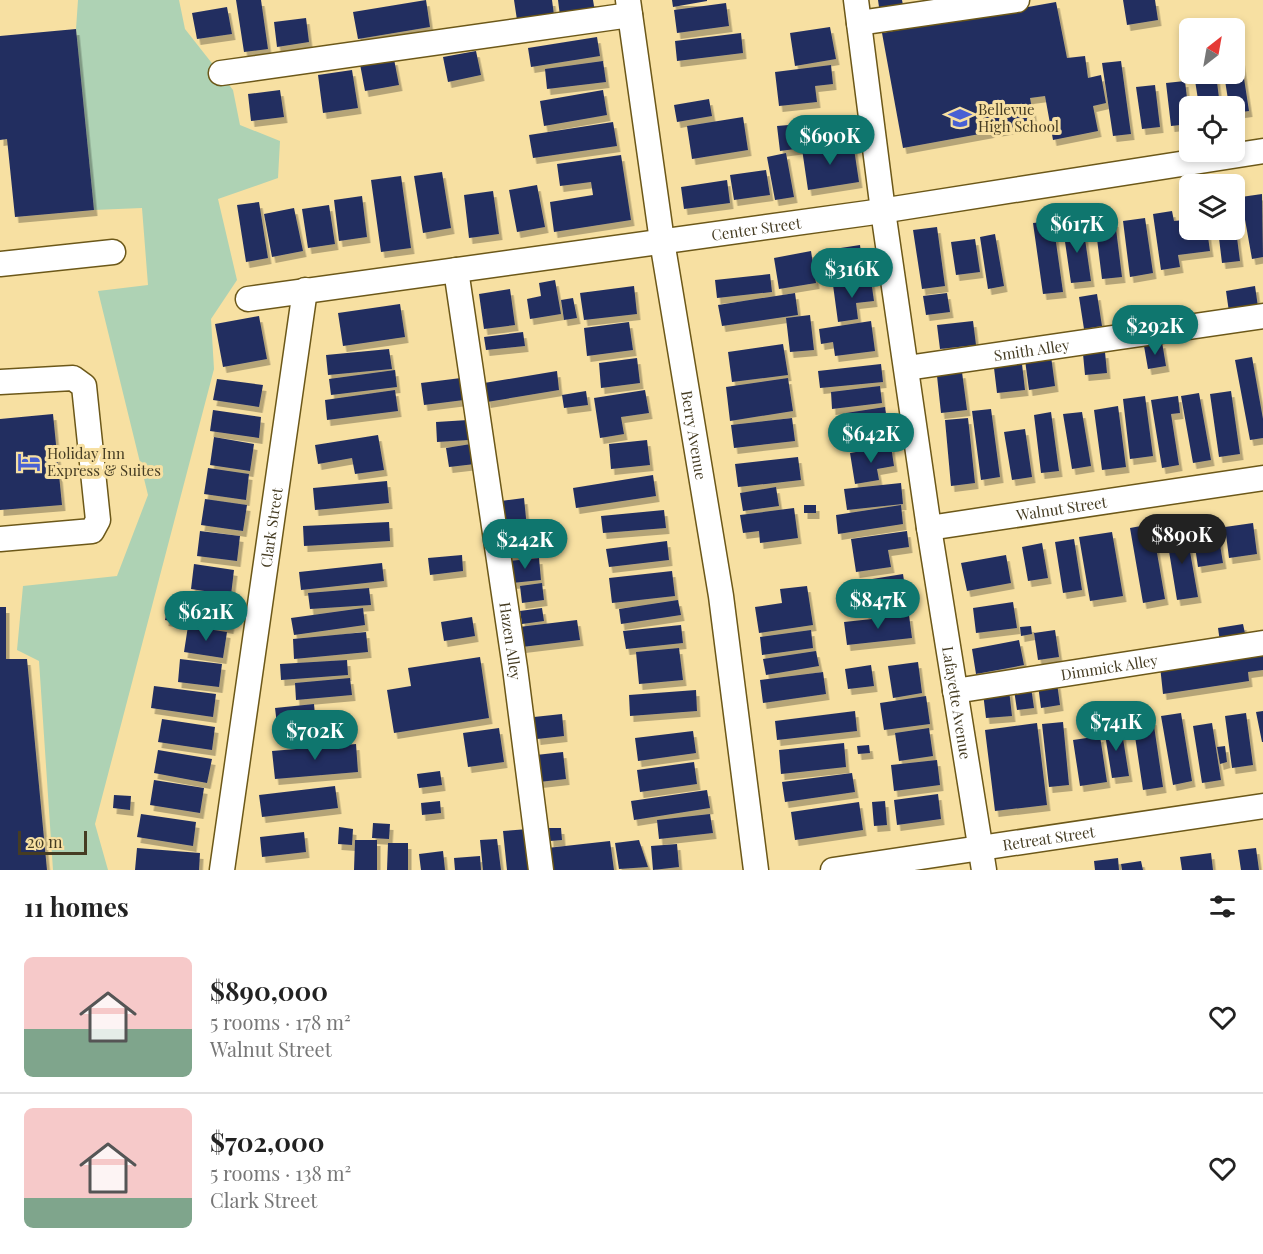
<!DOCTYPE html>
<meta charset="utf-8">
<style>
body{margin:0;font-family:"Playfair Display",serif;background:#f2f2f2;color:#222;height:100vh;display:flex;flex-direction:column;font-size:22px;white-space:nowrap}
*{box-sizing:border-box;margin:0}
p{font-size:20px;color:#767676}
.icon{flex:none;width:33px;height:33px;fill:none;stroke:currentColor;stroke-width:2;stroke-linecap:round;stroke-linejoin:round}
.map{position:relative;height:870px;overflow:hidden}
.side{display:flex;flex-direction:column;background:#fff;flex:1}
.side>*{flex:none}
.needle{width:39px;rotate:31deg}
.controls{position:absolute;left:1179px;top:18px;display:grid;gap:12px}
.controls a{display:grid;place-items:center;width:66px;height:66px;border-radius:9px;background:#fff;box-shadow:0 3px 9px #0003;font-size:30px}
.scale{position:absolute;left:18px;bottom:15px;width:69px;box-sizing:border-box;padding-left:6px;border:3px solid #453c23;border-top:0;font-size:16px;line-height:21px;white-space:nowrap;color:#453c23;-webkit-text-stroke:4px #f7e0a2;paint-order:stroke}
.price{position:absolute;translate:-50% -51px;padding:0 14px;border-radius:21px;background:#0f766e;color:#fff;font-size:20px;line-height:39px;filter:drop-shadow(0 2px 3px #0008)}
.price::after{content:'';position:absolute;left:50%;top:36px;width:18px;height:14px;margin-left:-9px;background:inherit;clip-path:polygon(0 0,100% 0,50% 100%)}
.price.active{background:#222;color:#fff}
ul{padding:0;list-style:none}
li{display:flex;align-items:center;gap:18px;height:150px;padding:0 24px}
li+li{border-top:2px solid #e0e0e0}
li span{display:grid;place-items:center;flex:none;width:168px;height:120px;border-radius:9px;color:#555}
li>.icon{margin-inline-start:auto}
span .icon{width:72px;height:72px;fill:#fffc;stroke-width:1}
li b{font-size:26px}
h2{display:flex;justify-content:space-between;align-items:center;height:72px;padding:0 24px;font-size:26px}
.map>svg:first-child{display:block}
.green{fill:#aed2b4}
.building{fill:#232f61;filter:url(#shadow)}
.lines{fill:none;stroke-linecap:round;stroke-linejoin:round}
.minor-casing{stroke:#6c5819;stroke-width:27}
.minor{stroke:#fff;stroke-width:24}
.labels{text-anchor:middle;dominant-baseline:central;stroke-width:6;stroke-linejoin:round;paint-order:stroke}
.poi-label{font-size:15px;fill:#453c23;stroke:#f7e0a2;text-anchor:start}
.street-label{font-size:15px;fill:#453c23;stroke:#f7e0a2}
</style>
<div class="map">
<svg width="1263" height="870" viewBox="0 0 1263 870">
<defs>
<filter id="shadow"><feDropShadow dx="3.5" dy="6" stdDeviation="0" flood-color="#0004"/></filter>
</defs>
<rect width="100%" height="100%" fill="#f7e0a2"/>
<!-- green -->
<path class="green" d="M78 0H179L185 29 233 90 240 125 280 141 278 178 218 199 237 280 211 319 214 369 95 824 108 870H53L39 661 17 650 23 586 117 576 148 495 98 291 148 285 142 208 94 210 76 29Z"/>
<!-- building -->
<path class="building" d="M236 0H261L268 49 244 52Z
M426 0 430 27 358 39 353 12Z
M514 0H552L554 15 517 20Z
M558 0H593L595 12 560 16Z
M672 0H707V1L673 7Z
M878 0H902L904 10 880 14Z
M1123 0H1155L1158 20 1127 25Z
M1056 2 1067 58 1085 56 1088 78 1101 75 1106 103 1093 106 1098 131 1053 140 1045 96 1030 98 1035 124 903 148 882 33Z
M726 3 729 26 677 33 674 10Z
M227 7 232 34 197 39 192 13Z
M306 18 309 42 277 47 274 22Z
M830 27 836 59 795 66 790 33Z
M76 29 94 210 15 217 7 139 0 140V36Z
M741 33 743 53 677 61 675 41Z
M597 37 600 56 531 67 528 48Z
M1238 39 1249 111 1234 113V106H1229L1224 74H1234V40Z
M476 51 481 75 448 82 443 57Z
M394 59 399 85 365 91 360 64Z
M603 61 606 82 547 89 545 69Z
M1121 61 1131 134 1113 136 1102 63Z
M831 65 833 84 815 86 817 102 779 106 775 72Z
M352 70 358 108 323 113 318 75Z
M1194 74H1216L1220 106H1199Z
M1185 81 1190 124 1171 126 1166 83Z
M1155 85 1160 127 1142 129 1136 87Z
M280 90 284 117 251 121 248 94Z
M603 90 607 115 544 126 540 101Z
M709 99 712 116 677 122 674 105Z
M743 117 748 150 692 159 687 126Z
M613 122 617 146 533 158 529 135Z
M800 124 803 148 780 151 777 126Z
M853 142 859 182 808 190 802 149Z
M786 153 794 197 775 200 767 157Z
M621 155 631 220 554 232 550 202 593 195 591 182 560 186 557 164Z
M766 170 770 195 734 200 730 175Z
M442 172 451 228 423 233 414 176Z
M401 176 411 248 381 252 371 180Z
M727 180 730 203 684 209 681 187Z
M537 185 545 227 517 232 509 190Z
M493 191 499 234 469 238 464 195Z
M1190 191V230H1207L1210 251 1178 255 1180 267 1161 270 1153 214 1172 211 1174 221 1184 220 1181 192Z
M1262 194 1263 257 1252 259 1241 197Z
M362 196 367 237 339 241 334 200Z
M259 202 268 258 246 262 237 205Z
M329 205 335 244 308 248 302 209Z
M294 208 303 251 272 257 264 214Z
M1145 218 1153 273 1130 277 1123 221Z
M1053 221 1063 292 1043 294 1033 223Z
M1115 221 1122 277 1102 279 1095 223Z
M1083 225 1091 281 1071 283 1063 228Z
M937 227 945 286 922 289 913 230Z
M1218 230H1236L1240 261 1222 263Z
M995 234 1004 286 988 289 980 237Z
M975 239 980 272 956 275 951 242Z
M860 245 864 275 826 281 821 251Z
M811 251 816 283 779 289 774 258Z
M770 274 772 292 717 298 715 280Z
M555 280 561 314 530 319 527 299 541 296 539 283Z
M871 280 874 301 856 303 858 319 838 322 833 285Z
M634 286 637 314 584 320 580 293Z
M1255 286 1258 307 1229 312 1226 291Z
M510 289 515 325 484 329 479 294Z
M795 293 798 315 722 326 718 305Z
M947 293 950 312 926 315 923 296Z
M1097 294 1102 326 1084 329 1079 297Z
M573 298 577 318 564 320 561 300Z
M400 304 405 337 343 346 338 313Z
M810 315 814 350 790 352 786 318Z
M259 316 267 359 223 367 215 324Z
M871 321 875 351 835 356 833 342 821 344 819 329Z
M973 321 976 345 940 349 937 325Z
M629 322 633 350 587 356 584 328Z
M523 332 525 346 486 350 484 337Z
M1162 342 1166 366 1148 369 1144 346Z
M783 344 788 375 732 382 728 352Z
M389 349 392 369 328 375 326 355Z
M1105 352 1107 373 1085 375 1083 354Z
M1051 356 1055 386 1029 390 1025 360Z
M1252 357 1263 419V438L1250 440 1235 360Z
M637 358 640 383 601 388 599 363Z
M881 364 883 382 820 388 818 371Z
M1022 364 1025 390 997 393 994 368Z
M395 370 397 387 331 395 329 379Z
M557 371 559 390 487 402 484 383Z
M962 372 967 410 941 413 937 376Z
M461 378 464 400 424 405 421 383Z
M788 378 793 411 730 421 726 387Z
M217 379 263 385 259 407 213 400Z
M880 386 882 403 832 409 831 392Z
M395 390 398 411 327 420 325 400Z
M645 390 649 413 621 417 624 434 600 438 594 398Z
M586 391 588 405 564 408 562 395Z
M1231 391 1240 454 1219 457 1210 394Z
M1199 393 1211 460 1193 463 1181 396Z
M1145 396 1153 456 1130 459 1123 399Z
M1178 396 1180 413 1171 414 1179 465 1162 468 1151 400Z
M1118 406 1126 467 1102 470 1094 410Z
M885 407 889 433 850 439 846 413Z
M991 409 1000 477 981 480 972 411Z
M213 410 261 417 259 438 210 431Z
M1051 412 1059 471 1041 473 1034 415Z
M1082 412 1091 466 1072 469 1063 414Z
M53 414 62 505 0 510V419Z
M792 418 795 441 734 448 731 425Z
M968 418 975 483 951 486 945 420Z
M468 420 469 440 437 442 436 422Z
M1025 429 1032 477 1012 480 1004 432Z
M378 435 384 470 355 474 352 458 318 464 315 445Z
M214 437 254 444 250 471 210 465Z
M647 440 650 465 611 469 609 444Z
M471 444 475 464 449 467 446 448Z
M891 446 894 466 877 469 879 480 855 484 850 453Z
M798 457 801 480 738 487 735 464Z
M208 468 249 474 246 500 204 494Z
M653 475 656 496 576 508 573 488Z
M387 481 389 503 315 510 313 488Z
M901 483 903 504 847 510 844 489Z
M776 487 779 506 743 511 740 493Z
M524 498 527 528 505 531 501 501Z
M205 499 247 505 243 531 201 525Z
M804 505H816V513H804Z
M901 505 903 524 838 534 836 515Z
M794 508 798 538 760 543 759 531 743 533 740 515Z
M664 510 666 528 603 533 601 516Z
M1216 520 1223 563 1198 567 1194 540 1203 539 1201 522Z
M389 522 390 541 304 546 303 526Z
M1253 523 1257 554 1229 558 1225 527Z
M1152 524 1165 599 1143 603 1130 528Z
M1186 529 1198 597 1177 600 1166 533Z
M200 531 240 536 237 561 197 556Z
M907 531 909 547 888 550 891 567 856 572 851 539Z
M530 532 533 553 506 557 503 536Z
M1112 532 1123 596 1090 601 1079 537Z
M1074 539 1082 590 1063 593 1055 542Z
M667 541 669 560 609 567 606 549Z
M1042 543 1048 578 1028 581 1022 547Z
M462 555 463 571 430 575 428 558Z
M1006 555 1011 583 967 591 961 563Z
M539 558 541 580 512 583 509 561Z
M382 563 384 581 301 590 299 572Z
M194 564 234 570 231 595 191 589Z
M672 571 675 596 612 603 609 578Z
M903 574 908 607 865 613 860 581Z
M542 583 544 600 522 603 520 586Z
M807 586 813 625 759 633 755 607 782 603 780 589Z
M369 588 371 605 310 609 308 593Z
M193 594 234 601 230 628 188 621Z
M678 600 681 615 621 624 619 609Z
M1013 602 1017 628 976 633 973 608Z
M0 607H6V659H27L47 870H0Z
M168 607 185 610 182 623 165 620Z
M363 608 365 625 294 635 291 618Z
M542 608 544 621 522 624 520 611Z
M909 615 912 638 847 645 844 622Z
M472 617 475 636 444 641 441 622Z
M577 620 580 640 522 647 519 627Z
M1243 624 1246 638 1220 642 1218 628Z
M681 625 683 643 626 649 623 631Z
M188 626 227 632 223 658 184 652Z
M1031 626 1032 634 1021 636 1020 627Z
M811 630 813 648 762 655 760 637Z
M1055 630 1059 657 1038 660 1034 633Z
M366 632 368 652 294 659 293 639Z
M1019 640 1024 665 976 674 972 649Z
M679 648 683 680 639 684 636 652Z
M816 651 819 666 766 675 763 659Z
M1263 651V670L1248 672 1249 681 1163 694 1160 666Z
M480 657 489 718 394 733 387 690 411 686 408 668Z
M180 659 222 664 219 687 178 682Z
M347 660 348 675 281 680 280 664Z
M918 662 922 693 893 698 888 666Z
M871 665 874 686 848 689 845 669Z
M823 672 826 694 763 703 760 680Z
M350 678 352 695 296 700 295 683Z
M1057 683 1060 705 1041 708 1038 685Z
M154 686 216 694 213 717 151 708Z
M1031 687 1034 708 1017 710 1014 690Z
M696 690 697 711 630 716 629 695Z
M1009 690 1012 716 986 718 983 693Z
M926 696 930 724 884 730 880 703Z
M314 704 317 737 279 741 275 708Z
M855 711 857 731 777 740 775 721Z
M1263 711V742H1262L1256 712Z
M1181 713 1192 781 1173 785 1161 716Z
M1246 713 1253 765 1232 768 1225 716Z
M562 714 564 736 537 739 534 717Z
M162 719 215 727 212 750 158 742Z
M1153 719 1163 787 1143 790 1133 723Z
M1063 722 1069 785 1049 787 1042 724Z
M1037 723 1047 805 995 811 985 730Z
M1212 723 1221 780 1202 783 1193 726Z
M1121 726 1129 776 1112 778 1104 728Z
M499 728 504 762 468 767 463 733Z
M929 728 933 756 899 761 895 733Z
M693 731 696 753 638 761 635 738Z
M1100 736 1107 782 1080 786 1073 740Z
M844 743 846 767 781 774 779 750Z
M356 744 358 772 275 779 272 751Z
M869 745 870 753 858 754 857 746Z
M1225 746 1227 762 1220 764 1217 747Z
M158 750 212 759 207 783 154 773Z
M563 752 566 779 539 782 536 755Z
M937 760 940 785 894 791 891 765Z
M694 762 697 784 640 792 637 770Z
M440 771 442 785 419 788 417 774Z
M852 773 855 792 785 802 782 782Z
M154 780 204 788 200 813 150 805Z
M335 786 338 808 262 817 259 795Z
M707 790 710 808 634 820 631 801Z
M938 794 941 819 897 825 894 800Z
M114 795 131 796 130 810 113 808Z
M440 801 441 813 422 815 421 803Z
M885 801 887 825 874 826 872 802Z
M859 802 863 830 795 840 791 812Z
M141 814 196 822 193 846 137 837Z
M710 814 713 833 659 839 657 820Z
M373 823 390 824 389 839 372 838Z
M339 827 353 829 352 845 338 844Z
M549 828H561L562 840 550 841Z
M528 829 532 870H507L503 831Z
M304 832 306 852 262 857 260 837Z
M497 839 501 870H483L480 840Z
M355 840H377V870H354Z
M639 840 648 867 619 869 615 843Z
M610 841 614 870H550L547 848Z
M388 843H408V870H387Z
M677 844 679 867 653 870 651 846Z
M137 848 200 853 199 870H135Z
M1256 848 1259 870H1241L1238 850Z
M443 851 445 870H421L419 854Z
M1211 853 1213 870H1182L1180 857Z
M480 856 481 870H455L454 858Z
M1118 858 1119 870H1095L1094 861Z
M1141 861 1143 870H1122L1121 864Z"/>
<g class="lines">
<!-- minor casing -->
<g class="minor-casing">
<g id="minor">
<path id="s1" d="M628 0 662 241 721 596 756 870"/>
<path id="s2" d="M856 0 883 211 929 528 984 870"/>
<path d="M859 23 1017 0"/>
<path d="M221 73 630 15"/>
<path d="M0 264 113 252"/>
<path id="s3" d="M456 270 515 668 541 870"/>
<path id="s4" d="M248 299 868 213 1263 151"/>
<path id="s5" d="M907 368 1263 316"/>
<path d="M0 382 73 378 84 386 98 520 92 531 0 539"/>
<path id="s6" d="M929 528 1263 478"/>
<path id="s7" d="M955 691 1263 643"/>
<path id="s8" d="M222 870 305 290"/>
<path id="s9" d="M833 870 1263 806"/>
</g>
</g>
<!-- minor -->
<use href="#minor" class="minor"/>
</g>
<!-- icons -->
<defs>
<g id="school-bare" transform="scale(1.8)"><path d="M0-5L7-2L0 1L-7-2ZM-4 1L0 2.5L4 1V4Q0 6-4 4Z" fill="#4860d4" stroke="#f7e0a2" stroke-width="2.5" paint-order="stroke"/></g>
<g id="hotel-bare" transform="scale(1.8)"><path d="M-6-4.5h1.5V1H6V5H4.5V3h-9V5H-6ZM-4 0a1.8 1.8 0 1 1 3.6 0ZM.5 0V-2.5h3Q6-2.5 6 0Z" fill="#4860d4" stroke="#f7e0a2" stroke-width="2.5" paint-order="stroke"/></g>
</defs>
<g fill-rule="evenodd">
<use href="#school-bare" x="960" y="118"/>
<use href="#hotel-bare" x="29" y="462"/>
</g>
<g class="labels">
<!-- poi labels -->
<g class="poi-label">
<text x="978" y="109">Bellevue<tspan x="978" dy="17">High School</tspan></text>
<text x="47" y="453">Holiday Inn<tspan x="47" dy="17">Express &amp; Suites</tspan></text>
</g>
<!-- street labels -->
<g class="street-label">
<text stroke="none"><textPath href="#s4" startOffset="513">Center Street</textPath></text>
<text stroke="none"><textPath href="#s5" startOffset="126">Smith Alley</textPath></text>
<text stroke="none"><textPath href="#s1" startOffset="440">Berry Avenue</textPath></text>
<text stroke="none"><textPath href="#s6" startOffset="134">Walnut Street</textPath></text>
<text stroke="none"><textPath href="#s8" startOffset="346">Clark Street</textPath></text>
<text stroke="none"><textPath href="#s3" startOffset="375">Hazen Alley</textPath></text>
<text stroke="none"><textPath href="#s7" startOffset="156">Dimmick Alley</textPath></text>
<text stroke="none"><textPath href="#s2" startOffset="710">Lafayette Avenue</textPath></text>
<text stroke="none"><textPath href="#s9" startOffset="218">Retreat Street</textPath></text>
</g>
</g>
</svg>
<div class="controls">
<a><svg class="needle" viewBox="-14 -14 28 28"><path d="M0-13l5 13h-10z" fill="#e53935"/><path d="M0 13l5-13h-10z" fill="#767676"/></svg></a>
<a><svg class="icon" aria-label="locate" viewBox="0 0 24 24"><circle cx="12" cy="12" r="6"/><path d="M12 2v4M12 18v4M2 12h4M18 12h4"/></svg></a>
<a><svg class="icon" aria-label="layers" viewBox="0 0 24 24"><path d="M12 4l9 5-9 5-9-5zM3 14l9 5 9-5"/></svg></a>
</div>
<div class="scale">20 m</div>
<b class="price" style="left:830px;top:166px">$690K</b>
<b class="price" style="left:1077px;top:254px">$617K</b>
<b class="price" style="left:852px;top:299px">$316K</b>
<b class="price" style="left:1155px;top:356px">$292K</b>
<b class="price" style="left:871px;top:464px">$642K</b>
<b class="price active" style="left:1182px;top:565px">$890K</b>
<b class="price" style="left:525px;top:570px">$242K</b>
<b class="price" style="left:878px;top:630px">$847K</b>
<b class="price" style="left:206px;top:642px">$621K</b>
<b class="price" style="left:1116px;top:752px">$741K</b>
<b class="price" style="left:315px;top:761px">$702K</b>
</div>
<section class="side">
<h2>11 homes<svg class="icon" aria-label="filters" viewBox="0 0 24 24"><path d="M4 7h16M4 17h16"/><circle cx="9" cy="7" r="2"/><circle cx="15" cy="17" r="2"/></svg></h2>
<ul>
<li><span style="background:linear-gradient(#f6c9c9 60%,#7fa58c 0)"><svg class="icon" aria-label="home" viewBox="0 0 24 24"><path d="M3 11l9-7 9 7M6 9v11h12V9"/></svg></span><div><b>$890,000</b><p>5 rooms · 178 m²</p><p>Walnut Street</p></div><svg class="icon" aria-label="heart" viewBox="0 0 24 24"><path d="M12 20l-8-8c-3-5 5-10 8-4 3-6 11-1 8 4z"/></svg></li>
<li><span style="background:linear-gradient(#f6c9c9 75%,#7fa58c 0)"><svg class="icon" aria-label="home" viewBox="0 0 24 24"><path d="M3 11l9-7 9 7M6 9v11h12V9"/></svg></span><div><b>$702,000</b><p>5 rooms · 138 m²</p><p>Clark Street</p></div><svg class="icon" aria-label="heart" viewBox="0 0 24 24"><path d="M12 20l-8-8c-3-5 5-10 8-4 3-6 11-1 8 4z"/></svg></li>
</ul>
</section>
